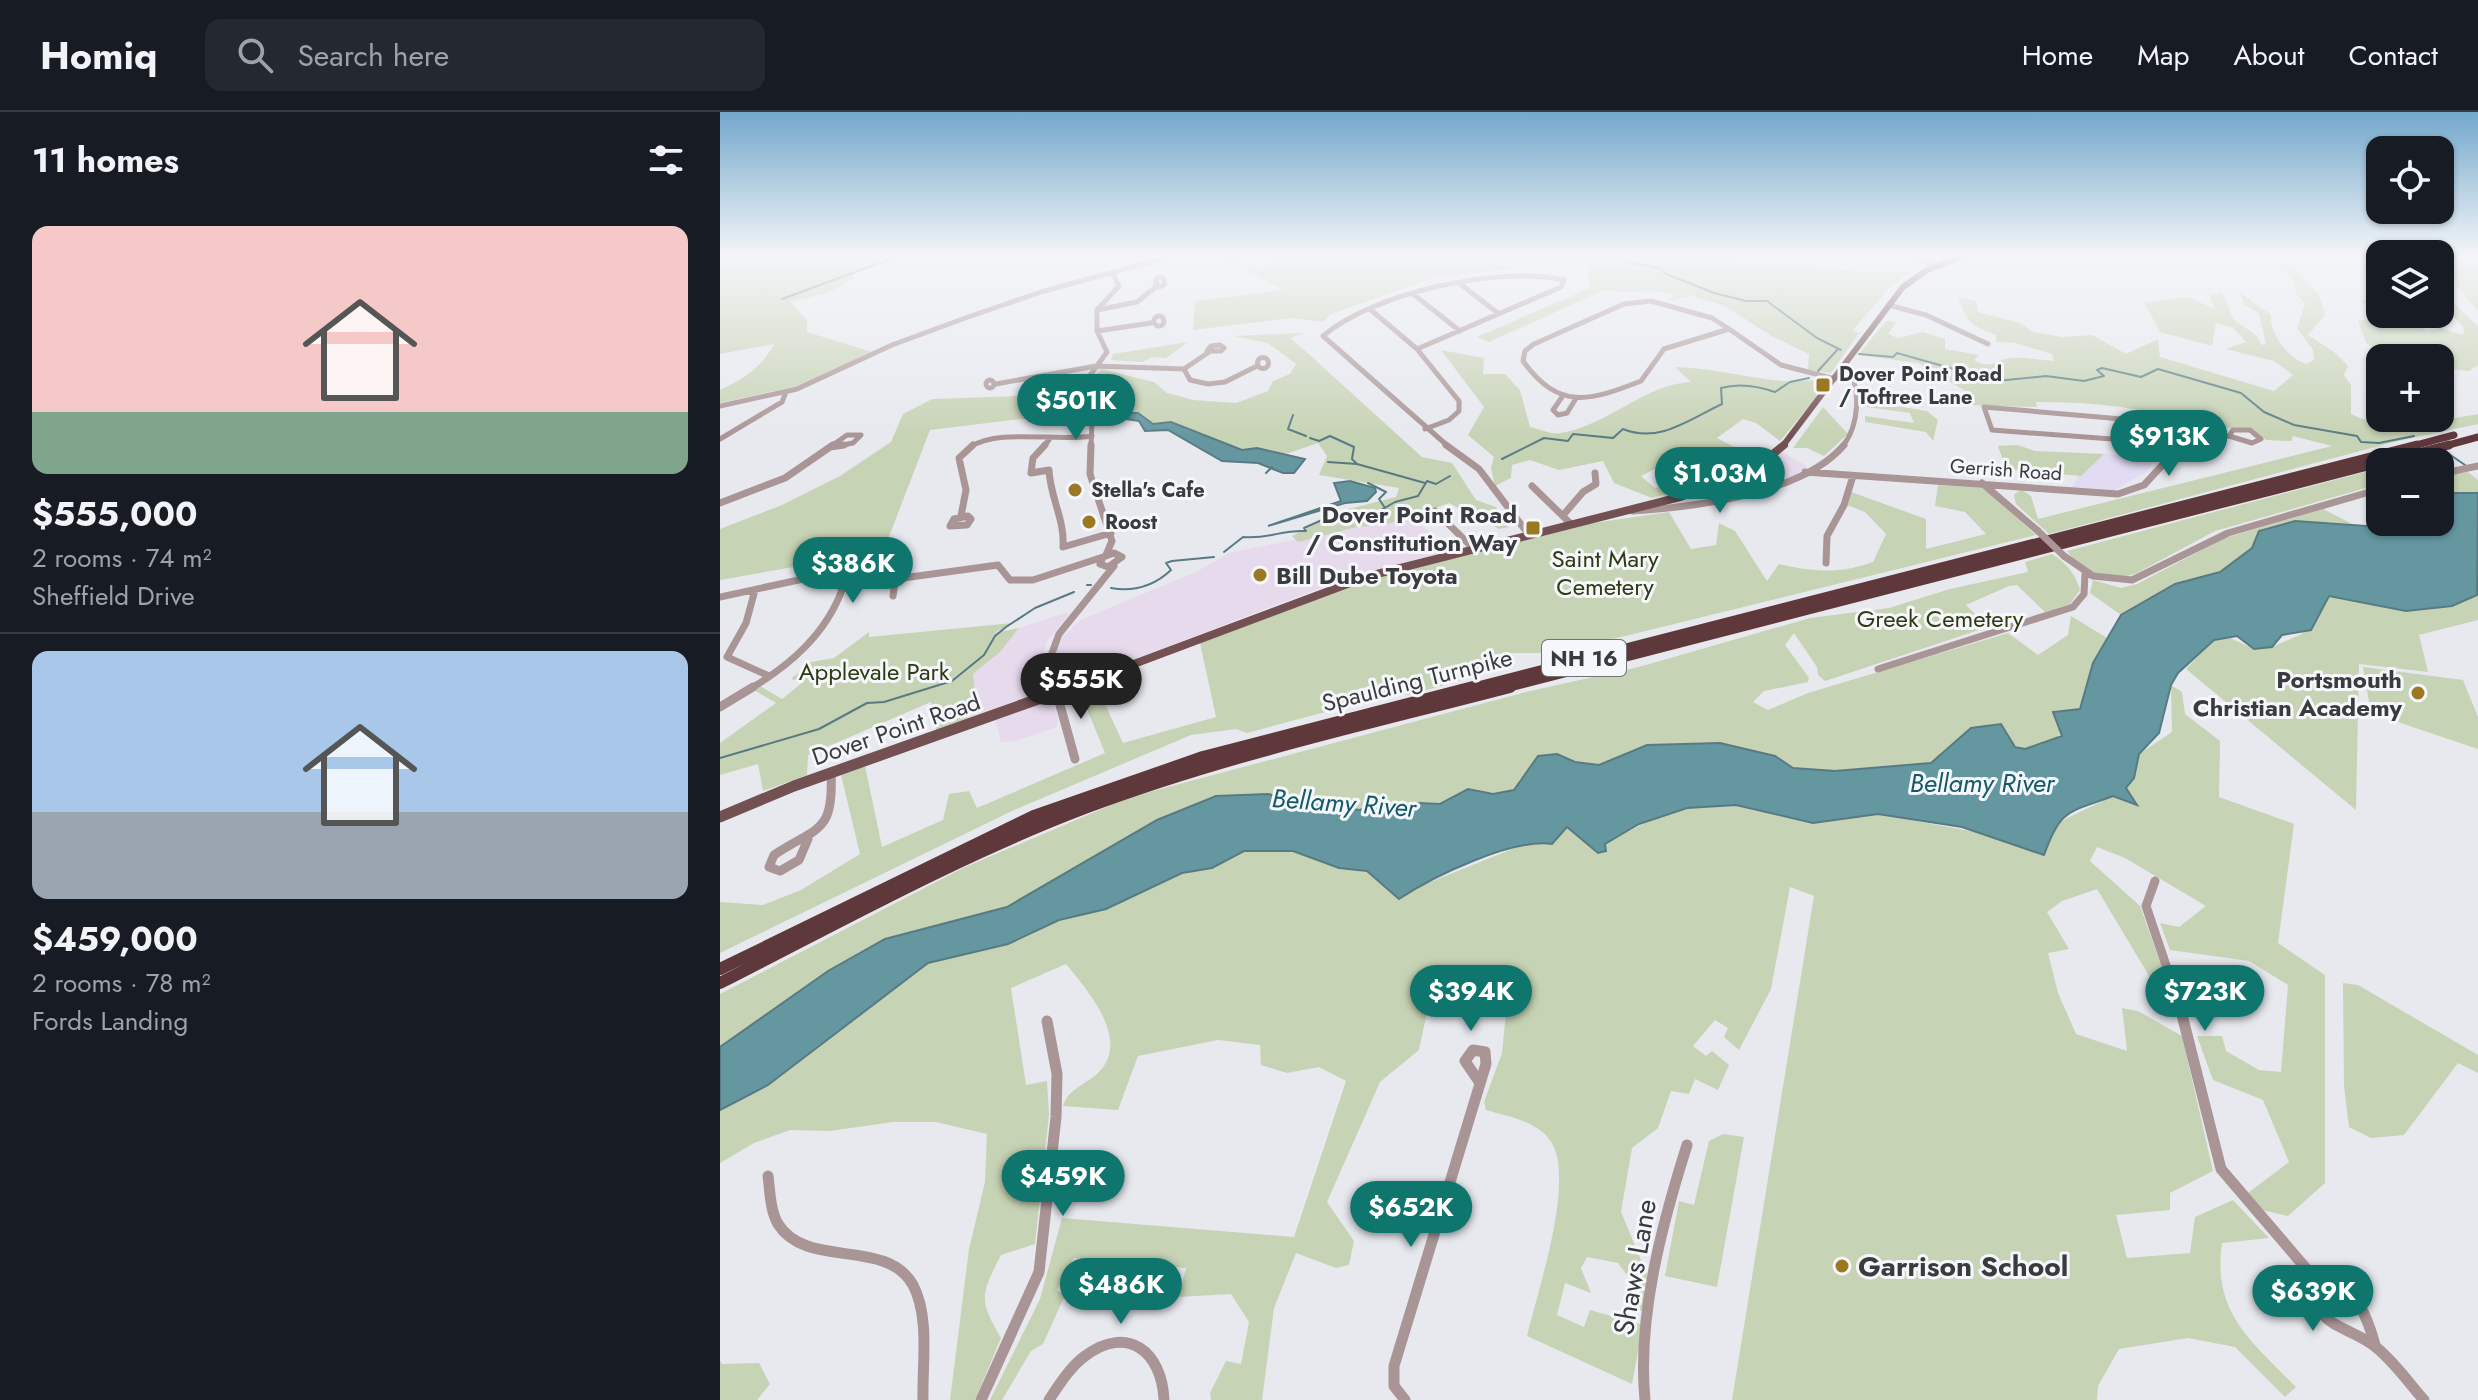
<!DOCTYPE html>
<meta charset="utf-8">
<style>
body{margin:0;font-family:Jost,sans-serif;background:#242831;color:#f1f3f6;height:100vh;display:flex;flex-direction:column;font-size:30px;white-space:nowrap}
*{box-sizing:border-box;margin:0}
p{font-size:26px;color:#9ea1a6}
.icon{flex:none;width:44px;height:44px;fill:none;stroke:currentColor;stroke-width:2;stroke-linecap:round;stroke-linejoin:round}
.map{position:relative;flex:1;overflow:hidden}
.drawer{display:flex;flex-direction:column;background:#171b24;width:720px}
.drawer>*{flex:none}
.controls{position:absolute;left:1646px;top:24px;display:grid;gap:16px}
.controls a{display:grid;place-items:center;width:88px;height:88px;border-radius:16px;background:#171b24;box-shadow:0 2px 6px #0004;font-size:40px}
.price{position:absolute;translate:-50% -68px;padding:0 18px;border-radius:28px;background:#0f766e;color:#fff;font-size:26px;line-height:52px;filter:drop-shadow(0 2px 4px #0008)}
.price::after{content:'';position:absolute;left:50%;top:48px;width:24px;height:18px;margin-left:-12px;background:inherit;clip-path:polygon(0 0,100% 0,50% 100%)}
.price.selected{background:#222;color:#fff}
ul{padding:0;list-style:none}
li{display:grid;align-content:center;gap:16px;height:424px;padding:0 32px}
li+li{border-top:2px solid #363941}
li span{display:grid;place-items:center;height:248px;border-radius:16px;color:#555}
li>.icon{margin-inline-start:auto}
span .icon{width:144px;height:144px;fill:#fffc;stroke-width:1}
li b{font-size:34px}
h2{display:flex;justify-content:space-between;align-items:center;height:96px;padding:0 32px;font-size:34px}
header{display:flex;align-items:center;gap:48px;box-sizing:border-box;height:112px;padding:0 40px;background:#171b24;border-bottom:2px solid #363941}
header strong{font-size:38px}
nav{display:flex;gap:44px;margin-inline-start:auto;font-size:28px}
.search{width:560px;height:72px;background:#242831;display:flex;align-items:center;gap:20px;box-sizing:border-box;padding:0 28px;border-radius:16px;color:#9ea1a6;font-size:30px}
main{display:flex;flex:1;min-height:0}
.map>svg:first-child{display:block}
.commercial{fill:#e8daed}
.industrial{fill:#e1dcf2}
.green{fill:#c7d3b5}
.water{fill:#6597a1;stroke:#587b83;stroke-width:2}
.lines{fill:none;stroke-linecap:round;stroke-linejoin:round}
.stream{stroke:#587b83;stroke-width:2}
.minor-far3{stroke:#aa9596;stroke-width:5}
.minor-far2{stroke:#aa9596;stroke-width:7}
.minor-far1{stroke:#aa9596;stroke-width:9}
.minor{stroke:#aa9596;stroke-width:11}
.major-far2{stroke:#735152;stroke-width:6}
.major-far1{stroke:#735152;stroke-width:8}
.major{stroke:#735152;stroke-width:11}
.highway-far2{stroke:#5f383b;stroke-width:7}
.highway-far1{stroke:#5f383b;stroke-width:9}
.highway{stroke:#5f383b;stroke-width:12}
.minor-bridge{stroke:#aa9596;stroke-width:7}
.poi-dot{fill:#9a7922;stroke:#f5f7fc;stroke-width:3}
.labels{text-anchor:middle;dominant-baseline:central;stroke-width:6;stroke-linejoin:round;paint-order:stroke}
.far-poi-label{font-size:20px;font-weight:bold;fill:#3a3b3d;stroke:#f5f7fc;text-anchor:start}
.far-street-label{font-size:20px;fill:#3a3b3d;stroke:#f5f7fc}
.shield{fill:#f5f7fc;stroke:#727376;stroke-width:2}
.shield-label{font-size:22px;font-weight:bold;fill:#3a3b3d}
.poi-label{font-size:24px;font-weight:bold;fill:#3a3b3d;stroke:#f5f7fc;text-anchor:end}
.park-label{font-size:24px;fill:#2e3b0e;stroke:#f5f7fc}
.street-label{font-size:24px;fill:#3a3b3d;stroke:#f5f7fc}
.water-label{font-size:26px;font-style:italic;fill:#135a66;stroke:#f5f7fc}
.near-poi-label{font-size:28px;font-weight:bold;fill:#3a3b3d;stroke:#f5f7fc;text-anchor:start}
.near-street-label{font-size:28px;fill:#3a3b3d;stroke:#f5f7fc}
</style>
<header>
<strong>Homiq</strong>
<div class="search"><svg class="icon" aria-label="search" viewBox="0 0 24 24"><circle cx="10" cy="10" r="6"/><path d="M15 15l6 6"/></svg>Search here</div>
<nav><a>Home</a><a>Map</a><a>About</a><a>Contact</a></nav>
</header>
<main>
<section class="drawer">
<h2>11 homes<svg class="icon" aria-label="filters" viewBox="0 0 24 24"><path d="M4 7h16M4 17h16"/><circle cx="9" cy="7" r="2"/><circle cx="15" cy="17" r="2"/></svg></h2>
<ul>
<li><span style="background:linear-gradient(#f6c9c9 75%,#7fa58c 0)"><svg class="icon" aria-label="home" viewBox="0 0 24 24"><path d="M3 11l9-7 9 7M6 9v11h12V9"/></svg></span><div><b>$555,000</b><p>2 rooms · 74 m²</p><p>Sheffield Drive</p></div></li>
<li><span style="background:linear-gradient(#a9c7e8 65%,#9aa5b1 0)"><svg class="icon" aria-label="home" viewBox="0 0 24 24"><path d="M3 11l9-7 9 7M6 9v11h12V9"/></svg></span><div><b>$459,000</b><p>2 rooms · 78 m²</p><p>Fords Landing</p></div></li>
</ul>
</section>
<div class="map">
<svg width="1758" height="1288" viewBox="0 0 1758 1288">
<rect width="100%" height="100%" fill="#e7e9ef"/>
<!-- commercial -->
<path class="commercial" d="M1062 340 1087 354 1075 363 1019 381 986 388 980 381 1030 361Z
M691 404 730 438 603 475 386 558 341 573 337 570 333 548 343 524 362 507 476 460 509 441 637 415 665 413Z
M347 500 348 504 328 528 319 551 323 574 319 581 247 607 250 593 256 591 253 562 280 540 299 516Z
M330 589 338 605 337 615 292 630H281L275 607Z"/>
<!-- industrial -->
<path class="industrial" d="M1384 342 1438 344 1426 360 1391 380 1351 376 1358 364Z"/>
<!-- green -->
<path class="green" d="M0 144H189L152 152 131 164 135 166 108 181 70 190 87 208V220L152 240 82 273 0 291V278C24 267 41 256 54 232L0 242Z
M498 144H512L541 158 560 144H1009L1019 153 1058 151 1142 160 1191 159 1172 173 1133 218 1139 221 1111 261 1088 258 1089 242 1053 225 1005 194 971 184 948 189 954 183C930 175 909 183 884 178L769 230 757 225 870 176 866 151 719 164 611 202 603 210 570 206 473 218 475 189 564 178Z
M1720 148 1758 151V199L1720 155Z
M1554 151H1569L1599 182 1605 203 1588 223 1614 240 1628 254 1624 263 1631 273V302C1673 322 1714 309 1758 302V312L1678 329 1329 422 1296 392 1294 383 1301 377 1311 384 1318 407 1612 334 1573 324 1571 329 1546 328C1534 314 1518 316 1501 316L1503 322C1486 320 1477 312 1461 308 1416 294 1364 290 1316 290L1317 295 1248 293 1254 284 1198 251 1138 243 1166 209 1176 210 1168 222 1178 226 1203 220 1225 227V237L1259 243 1254 248C1271 259 1276 247 1292 246 1305 245 1320 248 1334 249L1332 242 1295 231 1276 230V223C1247 212 1248 210 1238 185L1256 189 1258 200 1300 211 1313 220 1342 225 1372 223 1406 242 1438 227 1440 245 1554 279 1573 263 1554 249 1505 237 1526 230 1513 216 1496 211 1492 234 1440 220 1424 190 1468 185 1495 197 1489 183 1502 180 1513 207 1537 224 1542 233 1546 232 1539 202 1524 192 1519 180 1551 203C1549 222 1569 246 1586 252L1594 248 1593 238 1577 216 1585 192 1576 182 1574 168Z
M1720 186 1729 187 1758 214V253L1749 259 1731 257 1711 238 1713 246H1664L1646 230 1638 209 1660 204 1640 189 1654 187 1660 192V202H1671L1708 219 1720 216 1743 223 1744 216 1720 190Z
M583 221 571 226 702 345 732 351 756 388 776 395 789 415 779 417 729 391 702 401 709 411 702 412 691 404 665 413 637 415 578 430 572 424 621 399 676 385 679 376 599 363 607 344 598 331 566 342 537 336 523 338 451 310 433 312 407 301 381 310 368 272 381 257 434 270 447 281 474 288 516 291 548 279 553 269 570 262 576 252 548 231 514 224Z
M468 230 446 246 432 245 423 250 391 248 393 242Z
M721 238 764 246 763 262H785L800 278 810 315C819 317 832 323 841 321 887 314 925 272 971 270L955 255C993 256 1027 266 1064 269 1077 270 1089 267 1102 269L1095 287 1060 329 1036 311 1023 307 997 326 1035 346 1028 352 1004 338 993 343 1014 358 997 362 974 343 950 349 921 364 935 376 966 368 977 374 932 386 894 371 883 349 839 358 810 348 792 353 791 366 775 374 771 356 774 345 748 323 764 295Z
M357 268 337 285 346 288 364 307H300L210 318 160 448 119 447 0 468V417L62 393 120 364 171 330 183 302 212 287 301 284 321 274Z
M1139 288 1207 299 1218 308 1213 329 1206 320 1145 310V304L1194 311 1190 301 1139 294Z
M1103 295 1128 322 1104 344 1087 336H1073Z
M1298 333 1315 339 1384 342 1361 364 1286 357 1278 334Z
M1660 356V372L1495 419 1415 462 1398 466 1381 464 1360 455 1347 439Z
M1748 360 1758 368V381H1720V364Z
M1218 373 1264 376 1316 423 836 541H790L795 553 689 583 660 581 639 591 527 621 516 617 471 623 292 699 0 841V790L43 793 81 778 140 742 121 663 145 654 162 735 223 708 229 682 249 679 257 696 385 641 359 577 377 575 403 631 496 605 480 531 642 470 860 413 949 400 971 437 996 433 999 411 1015 419 1047 469 1059 452C1093 460 1120 462 1153 450L1166 422 1145 400 1127 393 1131 380 1206 407V437L1266 422 1245 400 1215 394Z
M1603 397 1638 415 1575 409 1539 419 1532 436 1500 460 1455 471 1401 503 1370 481 1373 468 1401 476 1417 472 1505 426Z
M1332 442C1345 450 1356 462 1360 478L1350 492 1325 500 1297 473 1289 474 1246 493 1268 515 1105 569 1098 563 1097 555 1074 521 1065 533 1089 566 1088 570 1044 579 1033 590 1048 598 1088 581 1288 521 1318 543 1348 523 1351 504 1387 526 1384 537 1373 551 1360 597 1333 600 1342 619 1336 627 1305 637 1251 616 1211 651 1115 659 1073 656 1055 644 1000 631 927 633 879 653 855 650 837 642 800 667 795 678 773 682 748 677 720 692 699 691 680 695 658 691 640 698 599 693 548 682 496 684 437 708 287 795 165 827 108 859 0 935V882L243 756 410 685 810 579 919 555 1090 506 1169 496 1230 477 1308 460 1305 450Z
M1758 480V508L1699 523 1708 560 1639 552 1636 698 1466 557 1493 528 1510 526 1534 537 1552 535 1582 522 1609 484 1686 499Z
M293 511 274 521 299 516 280 540 253 562 256 591 250 593 247 607 216 618 211 590 88 643 87 663 43 679 38 652 0 663V631L56 591 34 578 40 574 62 587 83 570 71 567 91 550 114 546 149 520V525Z
M1643 555 1743 568 1758 605V637L1651 601Z
M1451 573 1462 580 1465 602 1500 629 1499 685 1574 712 1558 831 1605 863V1071L1568 1104 1542 1098 1528 1081 1569 1050 1543 988 1493 968 1477 924H1502L1506 939 1539 958 1561 960 1568 873 1529 849 1450 838 1440 811 1459 815 1486 794 1405 746 1377 735 1370 749 1420 794 1452 884H1441L1377 777 1342 789 1327 800 1349 837 1328 841 1338 881 1356 922 1407 939 1402 896 1418 899 1462 924 1493 1059 1450 1081V1098L1396 1103 1407 1146 1470 1141 1475 1105 1513 1088 1549 1126 1502 1131C1492 1201 1531 1229 1576 1275L1565 1285 1515 1235 1468 1226 1399 1237 1378 1274 1377 1288H1012L1094 784 1070 775 1051 877 1019 938 1004 925 1008 916 995 908 973 934 986 944 992 939 1009 953 998 978 975 967 969 982 951 979 938 1016 912 1036 901 1100 930 1169 924 1200 908 1193 909 1166 898 1151 867 1145 861 1156 871 1181 845 1171 837 1203 864 1215 870 1198 923 1213 912 1272 807 1224C818 1178 852 1078 834 1035 823 1010 790 1005 766 998L764 990 782 941 786 901 725 887 707 900 699 938 660 970 607 1090 634 1129 629 1153 616 1156 576 1141 554 1196 542 1288H491L490 1281 506 1249 521 1252 529 1210 511 1182 459 1185 466 1156 354 1146 337 1178 345 1183 323 1232 311 1239 282 1288H270L320 1187 342 1106 574 1125 626 969 599 955 567 961 541 953 540 933 498 928 418 944 398 998 343 994C348 977 365 973 378 961 412 928 367 878 346 852L291 876 306 973 327 969 329 1003 315 1132 281 1143C261 1183 258 1187 281 1226L255 1288H230L249 1137 265 1070 267 1022 216 1010H173L110 1019 70 1018 34 1031 0 1051V998L48 973 208 851 288 832 339 808 386 797 462 761 492 755 524 739H573L619 756 647 759 679 787 693 777 847 715 885 732 932 707 967 696 1016 693 1093 711 1158 702 1272 723 1335 712 1393 684 1416 692 1406 676 1419 642 1452 620Z
M1623 871 1638 873 1758 943V961L1738 951 1684 1023 1651 1026 1629 1015 1624 974Z
M1003 1022 1024 1025 997 1175 945 1164 959 1089 974 1093 989 1029Z
M0 1248 2 1252 39 1251 50 1272 37 1288H0Z"/>
<!-- water -->
<path class="water" d="M407 301H418L433 312 451 310 522 338 537 336 585 347 574 361H563L538 351 502 349 448 318 425 319 419 309 399 306Z
M630 369 655 376 656 380 647 389 625 391 548 414 621 389 614 371Z
M1720 381H1758L1757 483 1732 494 1686 499 1609 484 1591 518 1562 523 1552 535 1534 537 1517 524 1494 528 1458 561 1451 573 1439 621 1419 642 1414 666 1406 676 1417 693 1393 684C1349 701 1341 695 1324 743L1242 715 1158 702 1093 711 1016 693 967 696 919 712 885 732 886 739 878 741 847 715 832 732C792 726 712 765 679 787L647 759 619 756 573 739H524L492 756 462 761 386 797 339 808 288 832 208 851 48 973 0 998V935L108 859 165 827 287 795 437 708 496 684 548 682 599 693 640 698 658 691 680 695 699 691 720 692 748 677 773 682 794 678 818 644 837 642 855 650 879 653 927 633 1000 631 1055 644 1073 656 1115 659 1211 651 1251 616 1281 612 1295 635 1305 637 1342 624 1333 600 1360 597 1373 551 1401 503 1455 472 1500 460 1532 436 1539 419 1575 409 1646 414 1660 404V410H1720Z"/>
<g class="lines">
<!-- stream -->
<path class="stream" d="M900 144 902 149 943 157 944 161 994 181 1026 189H1047L1097 226 1121 238
M62 187 179 144
M1139 242 1173 245 1177 241 1276 269 1326 264 1364 269 1384 264 1377 258 1382 256 1421 265 1438 257 1521 281 1544 300 1574 313 1637 324 1641 330 1659 331 1694 324
M1098 259 1118 237
M573 303 568 317 586 324
M590 326 599 329 610 324 634 335 632 347 637 352 705 371
M1726 340 1745 353
M782 347 824 326 848 329 853 322 893 326 903 317C939 332 970 307 1002 292L1001 276C1019 271 1038 274 1055 280L1070 270 1089 266
M608 350 637 352
M546 361 552 355
M648 371 666 380 659 387 665 396
M504 440 523 425C551 427 559 418 586 419L584 416 602 408 656 401 675 390 698 384 707 369 716 372 730 364
M367 473H371
M391 476C414 480 434 474 451 458L446 451 452 449 494 445
M0 646 99 617 147 591 164 590 232 569 264 543 275 524 286 515 315 496 354 480"/>
<!-- minor-far3 -->
<path class="minor-far3" d="M1195 144 1214 155
M435.5 170a4.5 4.5 0 1 1 9 0a4.5 4.5 0 1 1-9 0Z
M739 171 779 202
M693 182 740 219
M931 189 992 206 1009 217 944 237 921 269C870 289 839 299 803 249L805 239 814 232 904 192Z
M1168 193 1206 203 1268 232
M377 198 417 190 438 173
M651 198 697 237 739 289V299L729 308 705 317
M434 209a5 5 0 1 1 10 0a5 5 0 1 1-10 0Z
M1009 217 1061 253 1115 267
M377 219 431 211
M500 233 504 236 501 239H487L491 234Z
M697 237 841 175 844 168C780 153 653 181 603 224L729 335
M537.5 251a5.5 5.5 0 1 1 11 0a5.5 5.5 0 1 1-11 0Z
M464 257 470 268 488 272 505 270 537 254
M464 257 489 240
M266 272a4 4 0 1 1 8 0a4 4 0 1 1-8 0Z
M276 272 376 254 464 257
M842 285 833 298 838 303 847 301 855 288
M0 294 77 277 172 233 248 205 321 180 451 144
M1264 295 1413 308 1392 327 1272 318Z
M1413 308 1470 327
M1513 318H1530L1541 327 1532 331 1509 324Z
M0 327 62 290 66 280
M110 335 127 323H141L133 331 113 335
M250 335C279 316 335 330 372 324
M323 335 329 328
M371 335 372 309 357 281 387 240 377 219V198L399 174 393 162
M1122 335C1140 313 1141 276 1127 252
M1459 335 1463 330 1509 324"/>
<!-- minor-far2 -->
<path class="minor-far2" d="M325 333 313 346 311 361 329 358C330 385 345 408 343 435L391 421
M371 333 370 362 392 429 386 443
M726 333 759 357 809 423
M110 335 124 333
M1085 360 1398 382 1424 373 1461 333
M1720 362 1758 354
M1262 371 1318 419
M812 374 851 412
M0 391 65 366 113 333
M715 399 754 437
M913 399C974 395 1083 382 1124 333
M845 401 863 380 876 372 875 361
M241 404 246 378 239 346 253 333
M248 404 251 407 247 413 230 414 234 407Z
M394 441 402 445 388 455 380 452 383 445Z
M1344 444 1373 464 1412 468 1508 421 1660 377
M1106 451 1107 424 1124 393 1133 364
M35 478 26 511 7 545 49 564
M173 484 175 471 183 466 278 453 290 468H313L383 445
M0 485 88 466 115 467 122 478C105 523 70 553 30 577
M1158 557 1353 495 1364 482 1365 462
M335 577 328 552 339 522 394 454"/>
<!-- minor-far1 -->
<path class="minor-far1" d="M335 575 355 647
M0 595 33 575
M88 727 79 748 60 759 49 755 54 743C97 714 114 723 111 660
M1435 769 1426 794 1458 889"/>
<!-- minor -->
<path class="minor" d="M1458 887 1501 1057 1596 1168C1634 1170 1646 1200 1655 1233
M48 1064C50 1079 50 1098 58 1112 87 1158 166 1125 193 1173 210 1205 202 1253 203 1288
M1596 1168C1589 1217 1629 1212 1657 1236 1675 1251 1689 1271 1704 1288
M261 1288 319 1160 336 1005 337 962 327 909
M329 1288C339 1273 350 1255 365 1244 408 1212 442 1240 444 1288
M685 1288 674 1274V1254L766 952 765 940 753 938 745 949 760 971
M925 1288C917 1205 942 1112 967 1033"/>
<!-- major-far2 -->
<path class="major-far2" d="M1062 335 1183 175 1207 158 1244 144"/>
<!-- major-far1 -->
<path class="major-far1" d="M347 577 649 464 960 385 1012 367 1042 351 1064 333"/>
<!-- major -->
<path class="major" d="M0 705 74 674 352 575"/>
<!-- highway-far2 -->
<path class="highway-far2" d="M1689 335 1734 323
M1721 335 1758 325"/>
<!-- highway-far1 -->
<path class="highway-far1" d="M746 577 1697 333
M782 577 1729 333"/>
<!-- highway -->
<path class="highway" d="M0 857 314 704 483 645 753 575
M0 871C120 810 239 744 365 696 503 644 648 612 790 575"/>
<!-- minor-bridge -->
<path class="minor-bridge" d="M1318 419 1344 444"/>
</g>
<!-- sky -->
<linearGradient id="sky" x2="0" y2="1"><stop stop-color="#73a8cc"/><stop offset="0.44" stop-color="#f4f5f8"/><stop offset="1" stop-color="#f4f5f8" stop-opacity="0"/></linearGradient>
<rect width="1758" height="325" fill="url(#sky)"/>
<!-- markers -->
<g class="poi-dot">
<rect x="1095" y="265" width="16" height="16" rx="4"/>
<circle cx="355" cy="378" r="8"/>
<circle cx="369" cy="410" r="8"/>
<rect x="805" y="408" width="16" height="16" rx="4"/>
<circle cx="540" cy="463" r="8"/>
<circle cx="1698" cy="581" r="8"/>
<circle cx="1122" cy="1154" r="8"/>
</g>
<g class="labels">
<!-- far-poi labels -->
<g class="far-poi-label">
<text x="1119" y="262">Dover Point Road<tspan x="1119" dy="23">/ Toftree Lane</tspan></text>
<text x="371" y="378">Stella's Cafe</text>
<text x="385" y="410">Roost</text>
</g>
<!-- far-street labels -->
<g class="far-street-label">
<text transform="translate(1286 358) rotate(4)">Gerrish Road</text>
</g>
<!-- shield labels -->
<rect class="shield" x="822" y="528" width="84" height="36" rx="6"/>
<g class="shield-label">
<text x="864" y="546">NH 16</text>
</g>
<!-- poi labels -->
<g class="poi-label">
<text x="797" y="402">Dover Point Road<tspan x="797" dy="28">/ Constitution Way</tspan></text>
<text x="556" y="463" text-anchor="start">Bill Dube Toyota</text>
<text x="1682" y="567">Portsmouth<tspan x="1682" dy="28">Christian Academy</tspan></text>
</g>
<!-- park labels -->
<g class="park-label">
<text x="885" y="446">Saint Mary<tspan x="885" dy="28">Cemetery</tspan></text>
<text x="1220" y="506">Greek Cemetery</text>
<text x="154" y="559">Applevale Park</text>
</g>
<!-- street labels -->
<g class="street-label">
<text transform="translate(697 568) rotate(-14)">Spaulding Turnpike</text>
<text transform="translate(176 617) rotate(-19)">Dover Point Road</text>
</g>
<!-- water labels -->
<g class="water-label">
<text x="1262" y="671">Bellamy River</text>
<text transform="translate(624 691) rotate(4)">Bellamy River</text>
</g>
<!-- near-poi labels -->
<g class="near-poi-label">
<text x="1138" y="1154">Garrison School</text>
</g>
<!-- near-street labels -->
<g class="near-street-label">
<text transform="translate(915 1155) rotate(-80)">Shaws Lane</text>
</g>
</g>
</svg>
<div class="controls">
<a><svg class="icon" aria-label="locate" viewBox="0 0 24 24"><circle cx="12" cy="12" r="6"/><path d="M12 2v4M12 18v4M2 12h4M18 12h4"/></svg></a>
<a><svg class="icon" aria-label="layers" viewBox="0 0 24 24"><path d="M12 4l9 5-9 5-9-5zM3 14l9 5 9-5"/></svg></a>
<a>+</a>
<a>−</a>
</div>
<b class="price" style="left:356px;top:330px">$501K</b>
<b class="price" style="left:1449px;top:366px">$913K</b>
<b class="price" style="left:1000px;top:403px">$1.03M</b>
<b class="price" style="left:133px;top:493px">$386K</b>
<b class="price selected" style="left:361px;top:609px">$555K</b>
<b class="price" style="left:751px;top:921px">$394K</b>
<b class="price" style="left:1485px;top:921px">$723K</b>
<b class="price" style="left:343px;top:1106px">$459K</b>
<b class="price" style="left:691px;top:1137px">$652K</b>
<b class="price" style="left:401px;top:1214px">$486K</b>
<b class="price" style="left:1593px;top:1221px">$639K</b>
</div>
</main>
